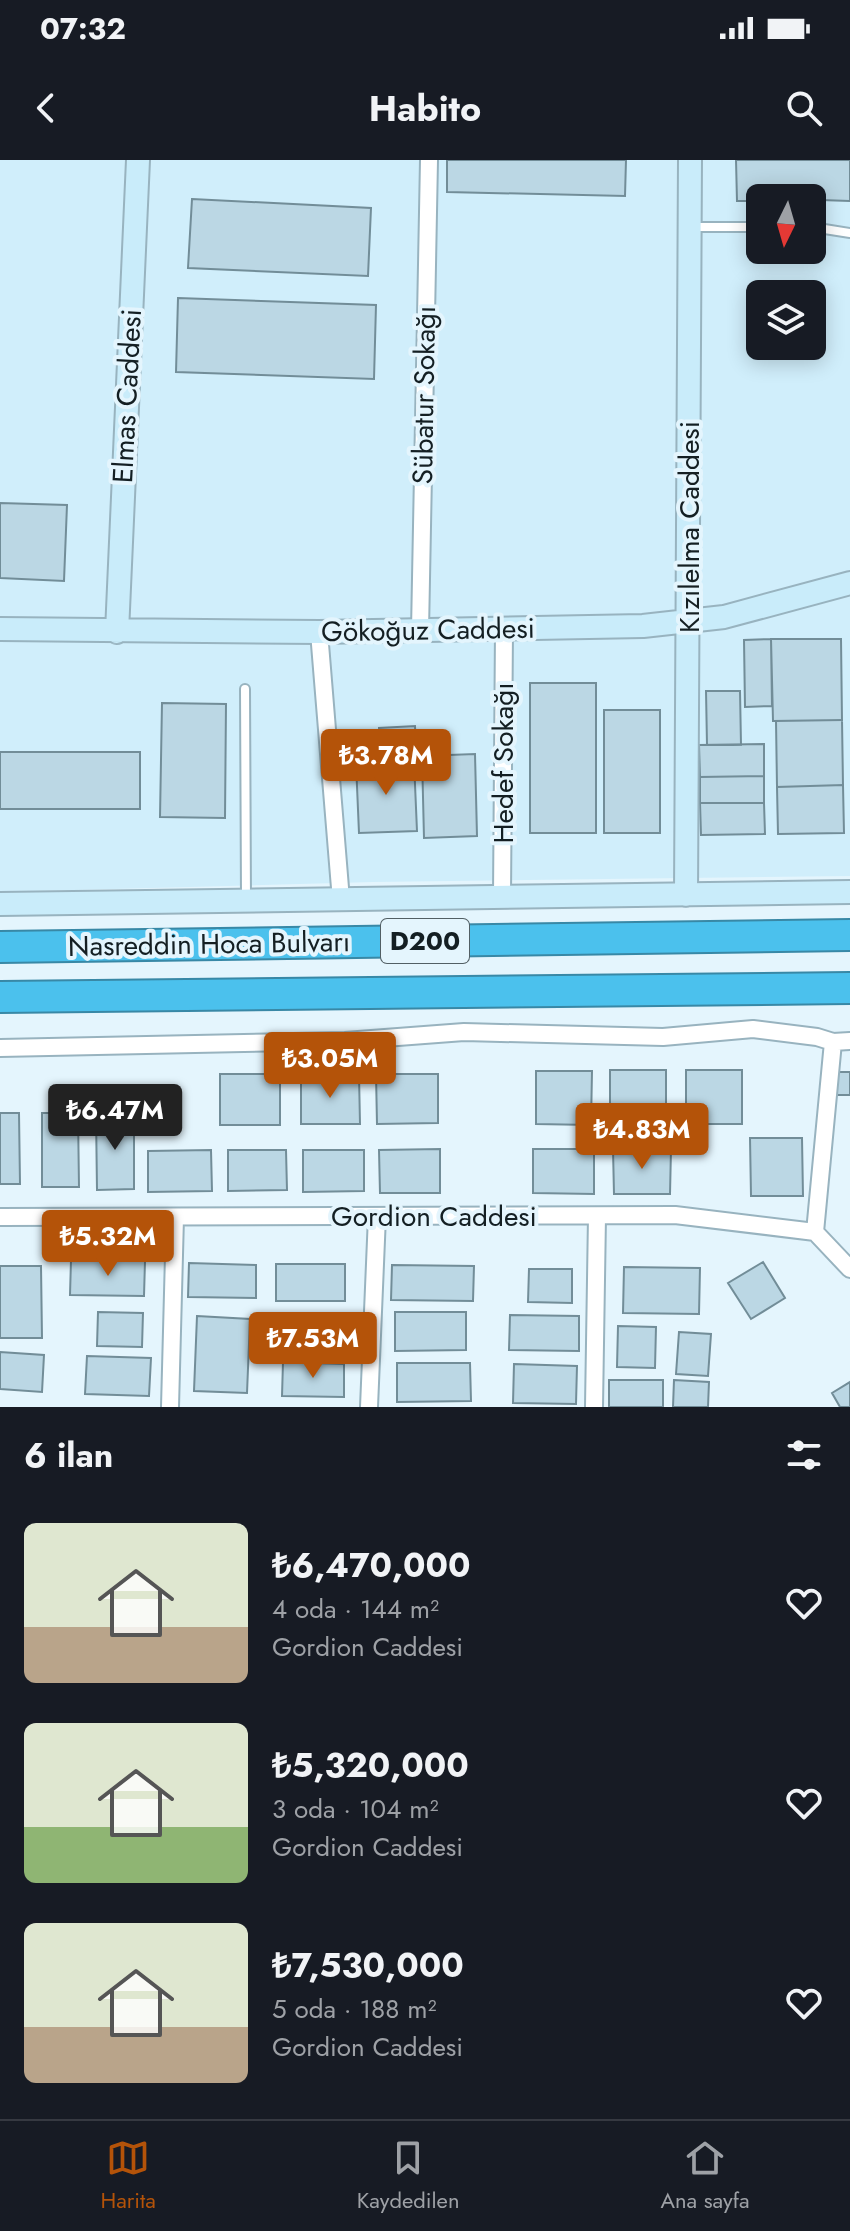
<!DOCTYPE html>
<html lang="tr">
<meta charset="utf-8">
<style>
body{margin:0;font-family:Jost,sans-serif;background:#242831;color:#f1f3f6;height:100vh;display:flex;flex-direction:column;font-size:30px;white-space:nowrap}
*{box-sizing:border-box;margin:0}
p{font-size:26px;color:#9ea1a6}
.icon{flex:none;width:44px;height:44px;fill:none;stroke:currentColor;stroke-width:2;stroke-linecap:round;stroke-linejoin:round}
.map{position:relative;height:1247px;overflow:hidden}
.panel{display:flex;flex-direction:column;background:#171b24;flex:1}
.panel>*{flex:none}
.needle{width:52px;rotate:185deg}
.tools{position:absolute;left:746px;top:24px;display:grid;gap:16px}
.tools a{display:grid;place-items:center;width:80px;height:80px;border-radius:12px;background:#171b24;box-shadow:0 4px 20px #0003;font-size:40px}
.price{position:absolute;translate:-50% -68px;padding:0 18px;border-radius:8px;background:#b45309;color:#fff;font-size:26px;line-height:52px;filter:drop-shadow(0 2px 4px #0008)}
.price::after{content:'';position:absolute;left:50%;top:48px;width:24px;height:18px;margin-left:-12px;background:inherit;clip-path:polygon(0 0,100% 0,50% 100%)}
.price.on{background:#222;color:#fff}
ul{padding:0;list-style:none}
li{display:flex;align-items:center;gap:24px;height:200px;padding:0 24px}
li span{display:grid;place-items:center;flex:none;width:224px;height:160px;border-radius:12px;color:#555}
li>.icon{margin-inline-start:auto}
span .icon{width:96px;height:96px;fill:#fffc;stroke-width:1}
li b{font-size:34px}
h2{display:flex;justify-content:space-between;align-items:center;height:96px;padding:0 24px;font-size:34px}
.status{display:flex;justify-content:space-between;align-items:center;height:56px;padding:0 40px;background:#171b24;direction:ltr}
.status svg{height:22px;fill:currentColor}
header{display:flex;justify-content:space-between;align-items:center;height:104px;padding:0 24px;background:#171b24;font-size:36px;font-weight:700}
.tabs{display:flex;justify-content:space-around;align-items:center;height:112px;border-top:2px solid #363941;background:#171b24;font-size:22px;color:#9ea1a6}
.tabs a{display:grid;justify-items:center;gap:4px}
.tabs .on{color:#b45309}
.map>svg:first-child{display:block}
.built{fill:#d0eefb;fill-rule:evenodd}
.building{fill:#bbd7e4;stroke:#728d98;stroke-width:2}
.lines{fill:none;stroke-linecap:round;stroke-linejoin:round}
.lane-casing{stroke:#98b3bf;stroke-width:12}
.street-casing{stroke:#98b3bf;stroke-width:20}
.secondary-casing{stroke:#98b3bf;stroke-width:26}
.highway-casing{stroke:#3888a6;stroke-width:34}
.lane{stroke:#fff;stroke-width:8}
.street{stroke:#fff;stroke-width:16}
.secondary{stroke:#c9ecfa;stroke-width:22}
.highway{stroke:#4bc1ed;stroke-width:30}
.labels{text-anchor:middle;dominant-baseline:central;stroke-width:8;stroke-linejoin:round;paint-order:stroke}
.shield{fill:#e4f5fd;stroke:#525f64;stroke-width:2}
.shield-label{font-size:26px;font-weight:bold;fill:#141f23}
.street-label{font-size:28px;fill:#141f23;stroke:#e4f5fd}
</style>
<div class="status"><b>07:32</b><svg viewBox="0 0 49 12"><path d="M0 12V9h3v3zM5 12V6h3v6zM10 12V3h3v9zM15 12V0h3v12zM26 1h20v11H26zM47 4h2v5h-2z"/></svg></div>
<header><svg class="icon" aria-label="back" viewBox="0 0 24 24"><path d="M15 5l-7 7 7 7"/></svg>Habito<svg class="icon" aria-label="search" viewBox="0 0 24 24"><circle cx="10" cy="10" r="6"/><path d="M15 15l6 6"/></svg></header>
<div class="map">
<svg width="850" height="1247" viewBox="0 0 850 1247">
<rect width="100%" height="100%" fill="#e4f5fd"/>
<!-- built -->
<path class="built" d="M0 0H850V716L373 722 0 732ZM760 38H812V90H760ZM760 134H812V186H760Z"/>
<!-- building -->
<path class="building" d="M447 0H626L625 36 447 32Z
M736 0H850V41L760 38V41H737Z
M192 39 371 48 368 116 188 108Z
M178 138 376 145 374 219 176 212Z
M0 343 67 345 64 421 0 418Z
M771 479 772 546 745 547 744 480Z
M771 479H841L842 560 773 561Z
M530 523H596V673H530Z
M706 531H740L741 585H707Z
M162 543 226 544 225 658 160 657Z
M604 550H660V673H604Z
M842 560 843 625 777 627 776 561Z
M415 566 416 589 380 591 379 568Z
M764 584V616L700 617 699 585Z
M0 592H140V649H0Z
M475 594 477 676 424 678 422 596Z
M414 601 417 671 359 673 356 603Z
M764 616V643H700V617Z
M843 625 844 673 778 674 777 627Z
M700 643H764L765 674 701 675Z
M610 910H666V965H610Z
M686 910H742V964H686Z
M536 911H592L591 965 536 964Z
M834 912H850V935H834Z
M220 914H280V965H220Z
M376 914H438V963L377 964Z
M301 915H359L360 964H301Z
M0 953H19L20 1024H0Z
M42 953H78L79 1027H42Z
M96 954H134V1029L97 1030Z
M750 978H802L803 1036H751Z
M440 989V1033H380L379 990Z
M533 989H594V1034L533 1033Z
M613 989H671L670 1034H614Z
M211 990 212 1031 148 1032V991Z
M228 990H286L287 1030 228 1031Z
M303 990H364V1031L303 1032Z
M71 1100 145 1101 144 1136 70 1135Z
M763 1102 785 1138 751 1159 728 1123Z
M189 1103 256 1105V1138L188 1137Z
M276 1104H345V1141H276Z
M392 1105 474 1106 473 1141 391 1140Z
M0 1106H41L42 1178H0Z
M624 1107 700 1108 699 1154 623 1153Z
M529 1109H572V1143L528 1142Z
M98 1152 143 1153 142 1187 97 1186Z
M395 1152H466V1190L395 1191Z
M510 1155 579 1156V1191L509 1190Z
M197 1156 250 1159 247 1233 194 1231Z
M297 1156H337V1189H296Z
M618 1166 656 1167 655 1208 617 1207Z
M679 1172 711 1174 708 1216 676 1214Z
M0 1192 44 1195 42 1232 0 1229Z
M87 1196 151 1198 149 1236 85 1234Z
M283 1202 344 1204V1237L282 1236Z
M397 1203H470L471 1241 397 1242Z
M514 1204 577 1206 576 1244 513 1243Z
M609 1220H663V1247H609Z
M674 1220 709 1222 708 1247H673Z
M850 1222V1247H840L832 1233Z"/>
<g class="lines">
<!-- lane casing -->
<g class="lane-casing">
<path id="lane" d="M691 67H760
M812 67 850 73
M245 529 246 740"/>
</g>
<!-- street casing -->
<g class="street-casing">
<path id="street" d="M420 471 429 0
M319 472 341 740
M502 737 504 469
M0 888 345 881 464 872 663 877 753 869 817 877 833 882
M0 1057 675 1055 815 1072 850 1109
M815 1072 833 882 850 881
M170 1247 175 1057
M369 1247 377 1056
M594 1247 597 1056"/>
</g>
<!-- secondary casing -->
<g class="secondary-casing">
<path id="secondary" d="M0 469 319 472 643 466 724 457 850 423
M117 472 138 0
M686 735 690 0
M0 744 850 732"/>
</g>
<!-- highway casing -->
<g class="highway-casing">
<path id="highway" d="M0 787 850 775
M0 837 850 828"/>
</g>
<!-- lane -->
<use href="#lane" class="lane"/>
<!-- street -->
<use href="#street" class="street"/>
<!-- secondary -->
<use href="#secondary" class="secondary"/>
<!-- highway -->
<use href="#highway" class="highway"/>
</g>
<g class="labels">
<!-- shield labels -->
<rect class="shield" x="381" y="759" width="88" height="44" rx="6"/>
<g class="shield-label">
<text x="425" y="781">D200</text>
</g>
<!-- street labels -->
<g class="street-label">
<text transform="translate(424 235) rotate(-89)">Sübatur Sokağı</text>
<text transform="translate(127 236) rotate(-87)">Elmas Caddesi</text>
<text transform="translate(689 367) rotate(-90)">Kızılelma Caddesi</text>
<text transform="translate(428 470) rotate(-1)">Gökoğuz Caddesi</text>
<text transform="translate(503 603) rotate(-90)">Hedef Sokağı</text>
<text transform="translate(209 784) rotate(-1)">Nasreddin Hoca Bulvarı</text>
<text x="434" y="1056">Gordion Caddesi</text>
</g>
</g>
</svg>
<div class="tools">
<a><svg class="needle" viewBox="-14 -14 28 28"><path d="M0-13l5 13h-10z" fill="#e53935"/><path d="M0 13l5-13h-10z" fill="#9ea1a6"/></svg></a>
<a><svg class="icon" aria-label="layers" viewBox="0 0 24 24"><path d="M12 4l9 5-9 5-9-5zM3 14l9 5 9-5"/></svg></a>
</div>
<b class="price" style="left:386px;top:637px">₺3.78M</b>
<b class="price" style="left:330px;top:940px">₺3.05M</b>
<b class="price on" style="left:115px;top:992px">₺6.47M</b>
<b class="price" style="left:642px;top:1011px">₺4.83M</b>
<b class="price" style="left:108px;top:1118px">₺5.32M</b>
<b class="price" style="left:313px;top:1220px">₺7.53M</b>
</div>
<section class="panel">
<h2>6 ilan<svg class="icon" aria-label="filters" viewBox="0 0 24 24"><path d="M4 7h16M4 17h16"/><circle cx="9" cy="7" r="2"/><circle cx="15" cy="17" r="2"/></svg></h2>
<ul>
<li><span style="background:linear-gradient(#dfe7d0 65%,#b9a48a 0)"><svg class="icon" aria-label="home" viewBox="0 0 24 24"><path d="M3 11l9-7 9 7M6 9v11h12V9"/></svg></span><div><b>₺6,470,000</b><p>4 oda · 144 m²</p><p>Gordion Caddesi</p></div><svg class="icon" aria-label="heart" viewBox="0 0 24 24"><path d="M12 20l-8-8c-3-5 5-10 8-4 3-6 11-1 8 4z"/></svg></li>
<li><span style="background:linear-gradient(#dfe7d0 65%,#8fb573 0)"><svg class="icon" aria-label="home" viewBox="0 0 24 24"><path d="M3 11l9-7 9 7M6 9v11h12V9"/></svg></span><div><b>₺5,320,000</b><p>3 oda · 104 m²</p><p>Gordion Caddesi</p></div><svg class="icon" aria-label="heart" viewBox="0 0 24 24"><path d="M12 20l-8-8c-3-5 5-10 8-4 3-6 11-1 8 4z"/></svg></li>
<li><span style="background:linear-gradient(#dfe7d0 65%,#b9a48a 0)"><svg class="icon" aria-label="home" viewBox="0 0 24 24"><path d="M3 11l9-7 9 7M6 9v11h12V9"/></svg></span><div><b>₺7,530,000</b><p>5 oda · 188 m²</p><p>Gordion Caddesi</p></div><svg class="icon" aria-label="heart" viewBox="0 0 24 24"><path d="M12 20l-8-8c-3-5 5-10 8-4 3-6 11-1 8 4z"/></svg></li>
</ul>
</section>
<nav class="tabs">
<a class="on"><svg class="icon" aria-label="map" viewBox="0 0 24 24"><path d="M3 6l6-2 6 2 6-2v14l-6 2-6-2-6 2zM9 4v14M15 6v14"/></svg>Harita</a>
<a><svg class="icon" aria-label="saved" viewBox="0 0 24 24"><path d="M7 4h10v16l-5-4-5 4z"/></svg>Kaydedilen</a>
<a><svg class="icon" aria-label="home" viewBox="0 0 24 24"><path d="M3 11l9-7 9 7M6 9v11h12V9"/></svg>Ana sayfa</a>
</nav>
